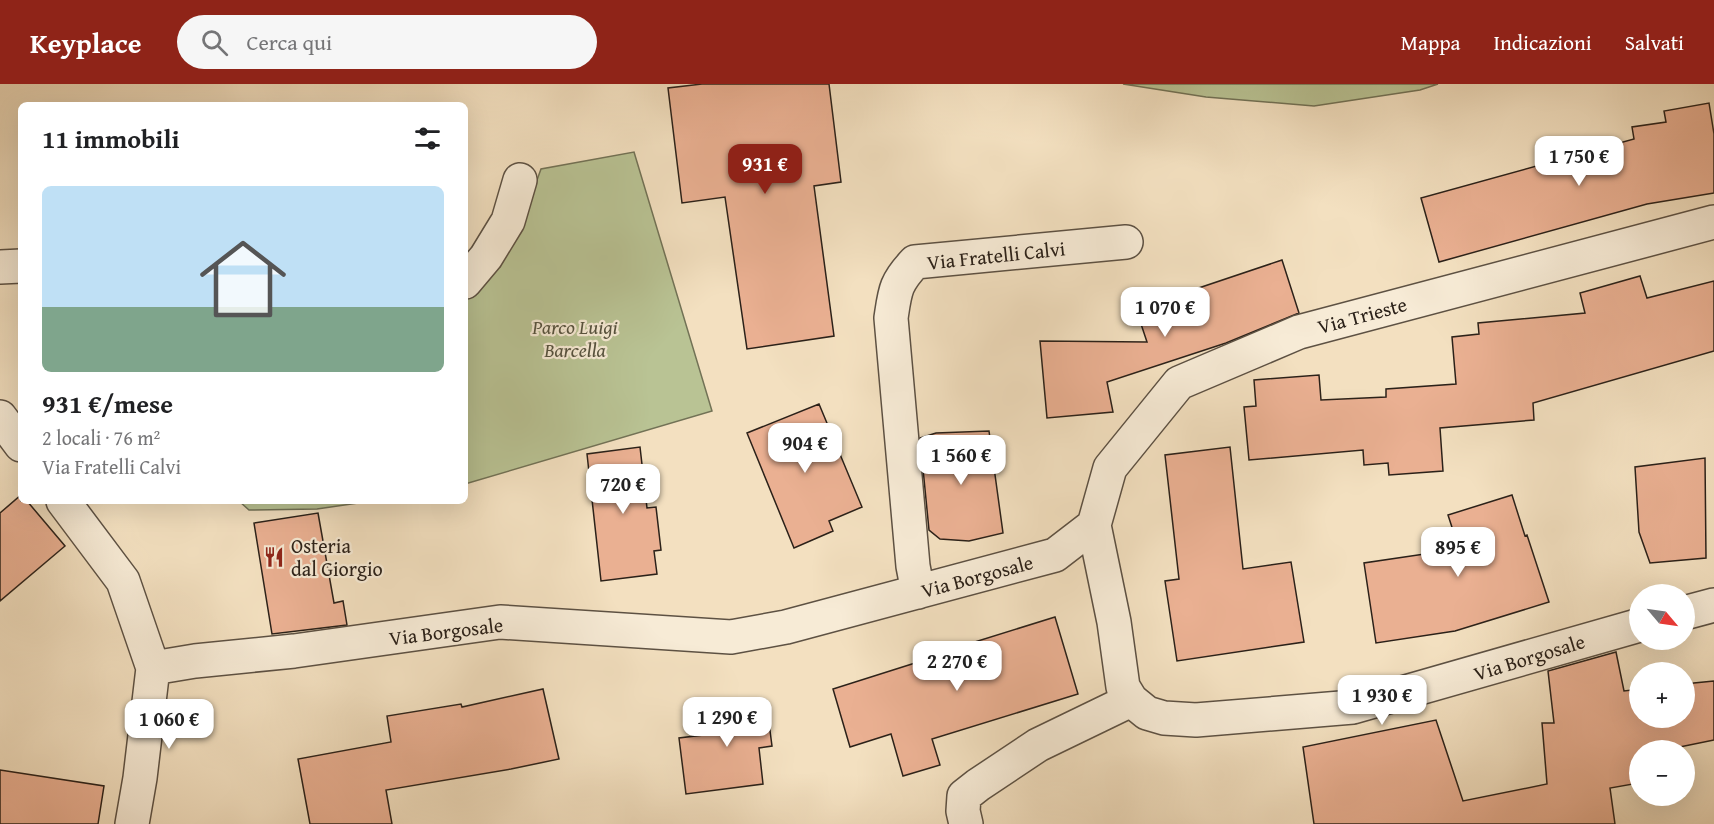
<!DOCTYPE html>
<html lang="it">
<meta charset="utf-8">
<style>
body{margin:0;font-family:"Gentium Book Plus",serif;background:#f6f6f6;color:#202124;height:100vh;display:flex;flex-direction:column;font-size:22px;white-space:nowrap}
*{box-sizing:border-box;margin:0}
p{font-size:20px;color:#757577}
.icon{flex:none;width:33px;height:33px;fill:none;stroke:currentColor;stroke-width:2;stroke-linecap:round;stroke-linejoin:round}
.map{position:relative;flex:1;overflow:hidden}
.side{position:absolute;left:18px;top:18px;width:450px;height:402px;display:flex;flex-direction:column;background:#fff;border-radius:9px;box-shadow:0 6px 24px #0002}
.side>*{flex:none}
.needle{width:39px;rotate:119deg}
.buttons{position:absolute;left:1629px;top:500px;display:grid;gap:12px}
.buttons a{display:grid;place-items:center;width:66px;height:66px;border-radius:50%;background:#fff;box-shadow:0 6px 24px #0002;font-size:30px}
.price{position:absolute;translate:-50% -51px;padding:0 14px;border-radius:12px;background:#fff;color:#222;font-size:20px;line-height:39px;filter:drop-shadow(0 2px 3px #0008)}
.price::after{content:'';position:absolute;left:50%;top:36px;width:18px;height:14px;margin-left:-9px;background:inherit;clip-path:polygon(0 0,100% 0,50% 100%)}
.price.current{background:#8f2418;color:#fff}
ul{padding:0;list-style:none}
li{display:grid;align-content:center;gap:12px;height:318px;padding:0 24px}
li+li{border-top:2px solid #e0e0e0}
li span{display:grid;place-items:center;height:186px;border-radius:9px;color:#555}
li>.icon{margin-inline-start:auto}
span .icon{width:108px;height:108px;fill:#fffc;stroke-width:1}
li b{font-size:26px}
h2{display:flex;justify-content:space-between;align-items:center;height:72px;padding:0 24px;font-size:26px}
header{display:flex;align-items:center;gap:36px;box-sizing:border-box;height:84px;padding:0 30px;background:#8f2418;color:#fff}
header strong{font-size:28px}
nav{display:flex;gap:33px;margin-inline-start:auto;font-size:21px}
.search{width:420px;height:54px;background:#f6f6f6;display:flex;align-items:center;gap:15px;box-sizing:border-box;padding:0 21px;border-radius:33px;color:#757577;font-size:22px}
.map>svg:first-child{display:block}
.green{fill:#b9c394;stroke:#727256;stroke-width:1.5}
.building{fill:#eab092;stroke:#2b2119;stroke-width:1.5}
.lines{fill:none;stroke-linecap:round;stroke-linejoin:round}
.street-casing{stroke:#5d5143;stroke-width:36}
.street{stroke:#f7ebd6;stroke-width:33}
.labels{text-anchor:middle;dominant-baseline:central;stroke-width:4.5;stroke-linejoin:round;paint-order:stroke}
.street-label{font-size:20px;fill:#2b2119;stroke:#f7ebd6}
.park-label{font-size:20px;font-style:italic;fill:#56523e;stroke:#f7ebd6}
.poi-label{font-size:20px;fill:#2b2119;stroke:#f7ebd6;text-anchor:start}
</style>
<header>
<strong>Keyplace</strong>
<div class="search"><svg class="icon" aria-label="search" viewBox="0 0 24 24"><circle cx="10" cy="10" r="6"/><path d="M15 15l6 6"/></svg>Cerca qui</div>
<nav><a>Mappa</a><a>Indicazioni</a><a>Salvati</a></nav>
</header>
<div class="map">
<svg width="1714" height="740" viewBox="0 0 1714 740">
<rect width="100%" height="100%" fill="#f3e0c0"/>
<filter id="stains"><feTurbulence type="fractalNoise" baseFrequency=".00333" numOctaves="4"/><feColorMatrix values="0 0 0 0 .2 0 0 0 0 .09 0 0 0 0 .02 0 0 0 .5 -.17"/></filter>
<radialGradient id="worn" r=".72"><stop offset=".6" stop-color="#630" stop-opacity="0"/><stop offset="1" stop-color="#630" stop-opacity=".3"/></radialGradient>
<!-- green -->
<path class="green" d="M1123 0H1438L1420 6 1314 22 1206 13Z
M634 68 712 327 465 400V215L478 201 528 121 541 85Z
M239 417H372L317 425 249 426Z"/>
<!-- building -->
<path class="building" d="M702 0H829L841 98 814 102 834 252 747 265 725 113 682 119 668 4Z
M1709 19 1714 50V109L1647 120 1439 178 1421 114 1634 55 1632 43 1666 38 1664 27Z
M1282 176 1299 229 1226 259 1107 298 1113 328 1047 334 1040 257 1147 258 1136 225Z
M1640 192 1647 214 1714 197V267L1533 319 1534 336 1440 344 1443 387 1389 391 1388 379 1364 381 1363 366 1249 376 1244 323 1256 322 1254 296 1319 291 1321 316 1386 313V305L1456 300 1452 253 1479 250 1478 239 1585 229 1580 209Z
M819 320 862 423 829 437 833 447 794 464 747 349Z
M989 347 1003 449 969 457 940 455 929 446 920 354 936 349Z
M640 363 647 424 656 423 661 466 654 467 657 490 601 497 587 370Z
M1230 363 1243 485 1291 478 1304 558 1177 577 1165 497 1179 495 1165 371Z
M1705 374 1706 474 1650 479 1639 448 1635 383Z
M21 411V417H27L65 462 0 517V429Z
M1512 411 1525 452 1527 451 1549 518 1455 547 1376 559 1364 479 1459 465 1448 431Z
M318 429 334 519 343 517 347 541 272 550 254 439Z
M1055 533 1078 610 932 655 940 681 903 692 891 650 850 663 833 605 934 573 933 571Z
M1616 568 1624 607 1640 605V633H1684V600L1714 597V656L1665 666H1640V671L1637 672 1639 699 1610 704 1615 740H1314L1303 663 1436 636 1463 717 1547 700 1542 639H1554L1548 587Z
M543 605 559 675 511 685 386 706 392 740H310L298 675 391 658 387 632 461 620 462 623Z
M766 616 772 662 759 664 763 700 686 710 679 654 703 651 700 625Z
M0 686 104 702 98 740H0Z"/>
<g class="lines">
<!-- street casing -->
<g class="street-casing">
<path id="street" d="M0 183 21 182
M465 198 486 173 508 137 520 96
M0 333 21 361
M63 417 123 497 153 584 140 694 132 740
M918 508 913 482 891 234C895 207 895 199 915 178L1126 158
M1684 529 1714 521
M1640 541 1353 623 1196 636 1164 634 1147 629 1131 616 1123 603 1114 538 1094 441 1110 384 1179 299 1299 248 1714 138
M153 584 195 577 294 567 500 538 731 553 786 543 1055 471 1094 441
M966 740 963 727 964 712 978 701 1038 661 1131 616"/>
</g>
<!-- street -->
<use href="#street" class="street"/>
</g>
<!-- icons -->
<defs>
<g id="restaurant-bare" transform="scale(1.62)"><path d="M-5-6h1v4h1v-4h1v4h1v-4h1v5L-1.5 .5V6h-2V.5L-5-1ZM5-6V6H3V1.5H1.5Q1.5-4 5-6Z" fill="#8f2418" stroke="#f7ebd6" stroke-width="2.5" paint-order="stroke"/></g>
</defs>
<g fill-rule="evenodd">
<use href="#restaurant-bare" x="274" y="473"/>
</g>
<g class="labels">
<!-- street labels -->
<g class="street-label">
<text transform="translate(996 171) rotate(-6)">Via Fratelli Calvi</text>
<text transform="translate(1362 231) rotate(-15)">Via Trieste</text>
<text transform="translate(977 492) rotate(-15)">Via Borgosale</text>
<text transform="translate(446 547) rotate(-7)">Via Borgosale</text>
<text transform="translate(1529 573) rotate(-17)">Via Borgosale</text>
</g>
<!-- park labels -->
<g class="park-label">
<text x="575" y="242">Parco Luigi<tspan x="575" dy="23">Barcella</tspan></text>
</g>
<!-- poi labels -->
<g class="poi-label">
<text x="291" y="461">Osteria<tspan x="291" dy="23">dal Giorgio</tspan></text>
</g>
</g>
<rect width="100%" height="100%" filter="url(#stains)"/>
<rect width="100%" height="100%" fill="url(#worn)"/>
</svg>
<div class="buttons">
<a><svg class="needle" viewBox="-14 -14 28 28"><path d="M0-13l5 13h-10z" fill="#e53935"/><path d="M0 13l5-13h-10z" fill="#757577"/></svg></a>
<a>+</a>
<a>−</a>
</div>
<b class="price" style="left:1579px;top:103px">1 750 €</b>
<b class="price current" style="left:765px;top:111px">931 €</b>
<b class="price" style="left:1165px;top:254px">1 070 €</b>
<b class="price" style="left:805px;top:390px">904 €</b>
<b class="price" style="left:961px;top:402px">1 560 €</b>
<b class="price" style="left:623px;top:431px">720 €</b>
<b class="price" style="left:1458px;top:494px">895 €</b>
<b class="price" style="left:957px;top:608px">2 270 €</b>
<b class="price" style="left:1382px;top:642px">1 930 €</b>
<b class="price" style="left:727px;top:664px">1 290 €</b>
<b class="price" style="left:169px;top:666px">1 060 €</b>
<section class="side">
<h2>11 immobili<svg class="icon" aria-label="filters" viewBox="0 0 24 24"><path d="M4 7h16M4 17h16"/><circle cx="9" cy="7" r="2"/><circle cx="15" cy="17" r="2"/></svg></h2>
<ul>
<li><span style="background:linear-gradient(#bfe0f5 65%,#7fa58c 0)"><svg class="icon" aria-label="home" viewBox="0 0 24 24"><path d="M3 11l9-7 9 7M6 9v11h12V9"/></svg></span><div><b>931 €/mese</b><p>2 locali · 76 m²</p><p>Via Fratelli Calvi</p></div></li>
</ul>
</section>
</div>
